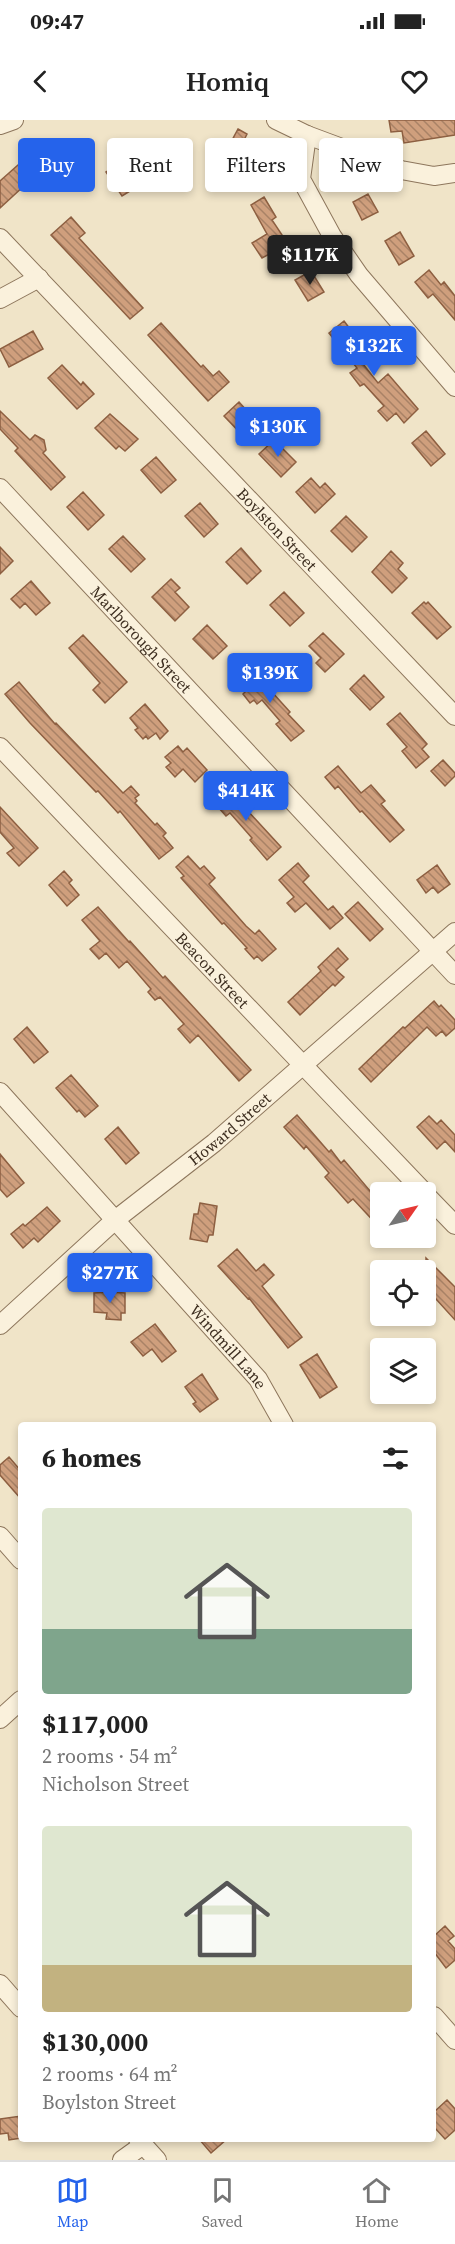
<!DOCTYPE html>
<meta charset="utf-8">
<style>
body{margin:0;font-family:"Source Serif 4",serif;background:#f6f6f6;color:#222;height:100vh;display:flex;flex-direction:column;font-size:22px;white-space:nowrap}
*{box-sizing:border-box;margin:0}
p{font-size:20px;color:#767676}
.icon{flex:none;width:33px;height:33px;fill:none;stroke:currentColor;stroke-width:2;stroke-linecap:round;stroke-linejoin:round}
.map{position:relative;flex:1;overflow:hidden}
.side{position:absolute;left:18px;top:1302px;width:418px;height:720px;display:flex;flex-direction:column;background:#fff;border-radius:6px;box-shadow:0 3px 9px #0003}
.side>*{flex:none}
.guide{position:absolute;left:18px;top:18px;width:420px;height:54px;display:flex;gap:12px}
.needle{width:39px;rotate:56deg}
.buttons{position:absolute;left:370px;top:1062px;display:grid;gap:12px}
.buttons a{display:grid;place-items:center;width:66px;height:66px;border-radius:6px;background:#fff;box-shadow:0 3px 9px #0003;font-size:30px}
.price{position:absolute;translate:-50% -51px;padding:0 14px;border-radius:6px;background:#2563eb;color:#fff;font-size:20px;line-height:39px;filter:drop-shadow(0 2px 3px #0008)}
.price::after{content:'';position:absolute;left:50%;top:36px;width:18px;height:14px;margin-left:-9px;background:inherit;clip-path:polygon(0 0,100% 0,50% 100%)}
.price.active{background:#222;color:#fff}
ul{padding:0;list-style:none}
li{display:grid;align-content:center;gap:12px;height:318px;padding:0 24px}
li span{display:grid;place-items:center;height:186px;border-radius:6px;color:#555}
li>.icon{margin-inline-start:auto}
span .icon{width:108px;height:108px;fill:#fffc;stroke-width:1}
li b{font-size:26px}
h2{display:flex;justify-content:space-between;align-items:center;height:72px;padding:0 24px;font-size:26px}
.tag{padding:0 21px;border-radius:6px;background:#fff;box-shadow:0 3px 9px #0003;font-size:21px;line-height:54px}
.tag.active{background:#2563eb;color:#fff}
.status{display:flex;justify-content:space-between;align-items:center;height:42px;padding:0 30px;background:#fff;direction:ltr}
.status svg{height:16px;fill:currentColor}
header{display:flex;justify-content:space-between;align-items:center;height:78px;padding:0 24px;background:#fff;font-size:27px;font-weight:600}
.menu{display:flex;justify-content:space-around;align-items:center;height:84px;border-top:2px solid #e0e0e0;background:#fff;font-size:16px;color:#767676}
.menu a{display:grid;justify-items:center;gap:3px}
.menu .active{color:#2563eb}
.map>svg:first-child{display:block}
.building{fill:url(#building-back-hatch);stroke:#8d5f41;stroke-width:1.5}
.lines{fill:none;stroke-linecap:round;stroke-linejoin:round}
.minor-casing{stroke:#8d765c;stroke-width:20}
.minor{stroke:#faf1dc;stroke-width:18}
.labels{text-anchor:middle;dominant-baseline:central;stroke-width:6;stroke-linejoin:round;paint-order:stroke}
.street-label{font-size:16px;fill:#3d2e20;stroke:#f7eed8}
</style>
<div class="status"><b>09:47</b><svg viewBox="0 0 49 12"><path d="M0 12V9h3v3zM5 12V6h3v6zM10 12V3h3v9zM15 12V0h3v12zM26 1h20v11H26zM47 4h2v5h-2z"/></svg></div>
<header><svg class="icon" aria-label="back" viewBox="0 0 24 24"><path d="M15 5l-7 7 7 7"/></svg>Homiq<svg class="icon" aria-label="heart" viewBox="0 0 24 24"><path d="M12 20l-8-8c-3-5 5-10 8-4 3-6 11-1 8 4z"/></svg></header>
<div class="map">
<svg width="455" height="2040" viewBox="0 0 455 2040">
<defs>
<pattern id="building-back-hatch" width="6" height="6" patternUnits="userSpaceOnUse" patternTransform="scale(1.5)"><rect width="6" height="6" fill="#cf9f7d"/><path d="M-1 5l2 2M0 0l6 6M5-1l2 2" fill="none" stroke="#a98266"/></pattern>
</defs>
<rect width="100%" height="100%" fill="#f0e4c8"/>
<!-- building -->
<path class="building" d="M389 0H455V15L404 23 402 11 391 12Z
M238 9 247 14 235 38 247 44 240 58 230 53 228 57 216 50Z
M27 37 46 58 31 71 25 65 0 88V61Z
M119 44 135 68 122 76 106 52Z
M368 74 378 92 362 100 353 82Z
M264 77 276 97 272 100 288 124 262 138 252 123 267 114 251 85Z
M71 97 85 113 79 118 143 188 130 199 51 115Z
M400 112 414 136 399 145 385 121Z
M429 150 441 165 444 162 455 176V200L433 174 428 178 415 162Z
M311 151 324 172 308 181 295 160Z
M344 201 371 237 363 244 378 263 388 254 418 289 404 303 396 293 387 301 378 291 384 286 364 264 360 266 350 253 357 248 329 213Z
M161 203 201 247 203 245 213 256 219 251 229 262 208 281 148 215Z
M33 211 43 229 9 247 0 229Z
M62 245 81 265 83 262 94 274 77 289 48 258Z
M239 282 258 303 244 317 224 296Z
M0 291 30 320 35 315 44 320 46 330 43 333 65 357 51 370 15 331 18 328 0 309Z
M110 294 138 319 125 331 119 326 116 329 95 308Z
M426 311 445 334 431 346 412 323Z
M274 320 296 342 281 357 259 334Z
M156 337 176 360 161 373 141 350Z
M311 358 320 368 325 363 335 374 315 393 296 372Z
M83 372 104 395 88 410 67 387Z
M200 383 218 404 204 417 185 396Z
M346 396 367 417 352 432 331 411Z
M123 416 145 439 131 452 109 429Z
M0 427 13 441 0 454Z
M241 428 261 451 247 464 226 442Z
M391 431 403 443 398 449 407 458 392 473 372 452Z
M171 459 180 468 175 472 189 487 175 501 152 477Z
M31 461 50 483 36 495 25 483 20 488 11 479Z
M284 472 304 493 290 506 270 485Z
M424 482 426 484 428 482 451 507 437 519 412 493Z
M207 505 227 526 213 539 193 519Z
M323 513 344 534 325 552 316 543 321 538 309 526Z
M83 515 127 562 105 583 93 570 100 563 69 528Z
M253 551 290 592 288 594 304 611 291 621 276 604 280 601 262 580 257 584 254 580 250 583 243 574 246 571 239 563Z
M364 555 384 577 370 590 350 569Z
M19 562 55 604 56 603 123 673 131 666 139 675 135 678 137 681 135 683 155 705 157 703 166 713 163 716 173 728 159 739 120 691 118 693 98 671 96 672 30 603 5 574Z
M145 584 168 611 160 619 156 613 148 619 146 616 143 619 135 610 138 608 130 598Z
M400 593 427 624 422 629 429 637 416 648 402 631 407 627 387 604Z
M178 626 183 632 187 628 207 650 195 662 183 649 175 657 166 647 171 643 165 637Z
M443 640 455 653V656L445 666 431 651Z
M338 646 361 673 371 665 385 681 381 684 404 710 390 722 362 691 360 692 338 666 335 669 325 657Z
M224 665 281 727 267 740 250 720 252 718 230 693 226 696 210 678Z
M0 687 38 728 19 746 7 733 14 728 0 712Z
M188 736 200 749 204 746 215 758 209 764 246 806 255 814 259 810 276 829 262 841 257 836 254 839 245 829 247 828 224 803 222 804 181 758 184 756 176 747Z
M298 743 309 756 303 762 328 790 333 786 343 798 330 809 306 783 295 792 287 783 294 777 279 760Z
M437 745 450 764 438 773 433 767 426 773 417 760Z
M64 751 72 760 69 763 79 775 67 786 49 765Z
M358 782 383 809 370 821 345 794Z
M98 787 129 822 130 821 163 858 165 856 251 950 239 961 198 915 190 923 178 909 184 904 160 877 155 880 148 872 151 869 127 841 119 848 106 833 99 839 90 829 100 821 82 800Z
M338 828 348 839 336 850 344 857 335 866 333 864 300 895 288 882 321 851 318 847Z
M434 881 439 887 441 885 455 900V908L446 916 442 911 436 916 427 907 371 962 359 949 403 907 405 908Z
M27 907 48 932 34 943 14 919Z
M71 955 98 986 85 997 79 990 77 992 56 968Z
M297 995 329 1032 331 1030 341 1043 344 1040 381 1084V1109L353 1079 348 1083 325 1057 329 1053 306 1026 304 1029 284 1007Z
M429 996 437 1004 441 1000 455 1015V1032L445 1021 437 1029 417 1007Z
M118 1007 139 1033 126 1044 105 1019Z
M0 1034 24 1063 7 1077 0 1069Z
M200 1083 217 1086 213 1115H209L207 1122 190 1119 194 1094H198Z
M47 1087 60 1101 38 1122 34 1118 23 1128 11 1114 23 1104 25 1106Z
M237 1129 256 1151 264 1144 274 1155 262 1166 302 1217 288 1228 249 1178 248 1179 218 1146Z
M426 1138 455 1167V1200L436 1179 432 1182 426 1175Z
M109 1172 125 1173V1193H121V1200L106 1199 107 1193 94 1192V1173Z
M155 1204 176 1231 162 1242 152 1229 143 1236 131 1222Z
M317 1234 337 1267 320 1278 300 1245Z
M202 1254 218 1279 200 1292 193 1284 196 1282 185 1267Z
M9 1337 21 1351V1379L0 1355V1345Z
M445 1806 454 1816 448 1821 455 1829V1840L446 1848 434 1832V1816Z
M447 1980 455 1989V2010L445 2019 434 2007V1992Z
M21 1996V2018L9 2020 8 2013 0 2014V1999Z
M199 2019H227L211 2033Z"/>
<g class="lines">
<!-- minor casing -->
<g class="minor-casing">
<g id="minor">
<path d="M276 0 307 15 401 50 434 56 455 53"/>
<path d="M0 5 14 0"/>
<path d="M307 15 301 59 332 116 359 155 455 267"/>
<path id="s1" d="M0 118 455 596"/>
<path d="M0 179 39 158"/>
<path id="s2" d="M0 368 455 855"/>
<path id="s3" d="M0 627 424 1072"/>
<path id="s4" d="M0 972 258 1259 284 1305"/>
<path d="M426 1075 455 1105"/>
<path id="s5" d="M0 1205 115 1100 214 1023 455 812"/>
<path d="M0 1416 21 1440"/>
<path d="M0 1599 21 1580"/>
<path d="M0 1864 21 1888"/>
<path d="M434 1896 455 1920"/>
<path d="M138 2019 157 2040"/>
<path d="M122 2040 143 2025"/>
</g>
</g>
<!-- minor -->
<use href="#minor" class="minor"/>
</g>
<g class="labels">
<!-- street labels -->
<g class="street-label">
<text stroke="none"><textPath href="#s1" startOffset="402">Boylston Street</textPath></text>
<text stroke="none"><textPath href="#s2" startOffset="207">Marlborough Street</textPath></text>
<text stroke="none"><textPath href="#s3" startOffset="308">Beacon Street</textPath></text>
<text stroke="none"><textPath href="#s5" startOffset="302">Howard Street</textPath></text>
<text stroke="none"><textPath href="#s4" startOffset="342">Windmill Lane</textPath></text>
</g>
</g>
</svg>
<div class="buttons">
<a><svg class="needle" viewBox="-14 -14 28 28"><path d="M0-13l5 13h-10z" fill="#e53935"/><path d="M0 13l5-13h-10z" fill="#767676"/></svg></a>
<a><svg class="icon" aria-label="locate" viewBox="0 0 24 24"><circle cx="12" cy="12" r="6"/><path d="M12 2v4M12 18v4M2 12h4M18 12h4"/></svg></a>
<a><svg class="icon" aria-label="layers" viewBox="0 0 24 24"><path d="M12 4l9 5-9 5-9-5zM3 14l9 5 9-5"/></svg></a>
</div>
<b class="price active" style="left:310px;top:166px">$117K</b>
<b class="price" style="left:374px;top:257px">$132K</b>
<b class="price" style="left:278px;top:338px">$130K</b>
<b class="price" style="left:270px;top:584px">$139K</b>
<b class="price" style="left:246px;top:702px">$414K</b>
<b class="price" style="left:110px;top:1184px">$277K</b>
<div class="guide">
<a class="tag active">Buy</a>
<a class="tag">Rent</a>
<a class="tag">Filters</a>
<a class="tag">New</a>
</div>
<section class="side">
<h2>6 homes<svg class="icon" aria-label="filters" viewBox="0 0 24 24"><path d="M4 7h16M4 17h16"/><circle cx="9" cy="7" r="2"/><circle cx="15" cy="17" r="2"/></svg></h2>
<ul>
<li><span style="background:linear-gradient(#dfe7d0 65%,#7fa58c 0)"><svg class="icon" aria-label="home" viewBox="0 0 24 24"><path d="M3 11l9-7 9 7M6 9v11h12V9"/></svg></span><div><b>$117,000</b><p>2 rooms · 54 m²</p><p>Nicholson Street</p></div></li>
<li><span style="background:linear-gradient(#dfe7d0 75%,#c2b280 0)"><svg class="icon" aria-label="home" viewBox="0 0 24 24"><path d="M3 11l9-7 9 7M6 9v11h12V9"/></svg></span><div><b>$130,000</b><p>2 rooms · 64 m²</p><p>Boylston Street</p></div></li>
</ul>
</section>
</div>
<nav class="menu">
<a class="active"><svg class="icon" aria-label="map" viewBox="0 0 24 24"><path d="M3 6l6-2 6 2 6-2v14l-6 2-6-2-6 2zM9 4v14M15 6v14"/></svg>Map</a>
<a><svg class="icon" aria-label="saved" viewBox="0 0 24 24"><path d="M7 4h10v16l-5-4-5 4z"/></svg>Saved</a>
<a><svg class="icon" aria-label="home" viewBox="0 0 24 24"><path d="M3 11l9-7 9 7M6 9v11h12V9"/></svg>Home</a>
</nav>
